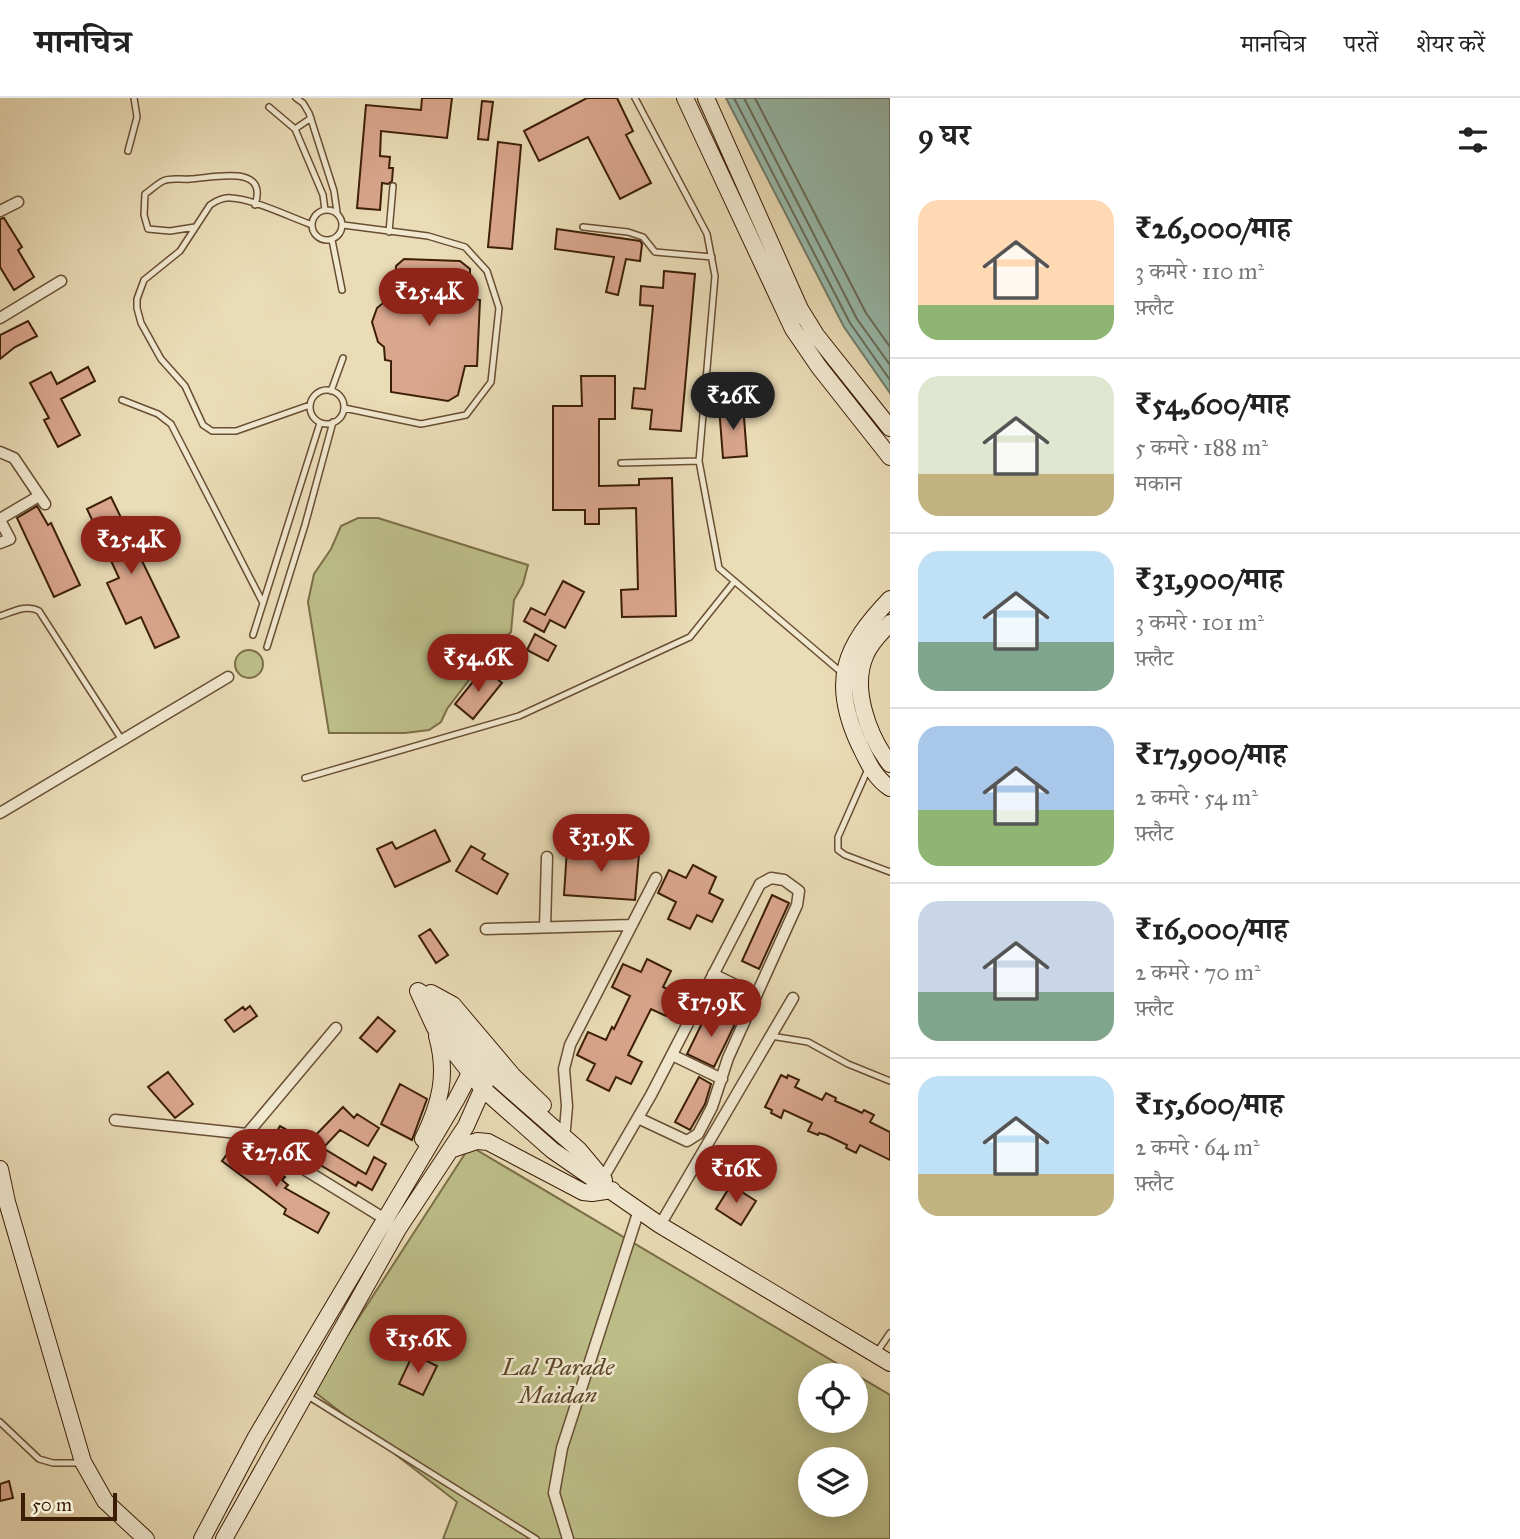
<!DOCTYPE html>
<html lang="hi">
<meta charset="utf-8">
<style>
body{margin:0;font-family:"IM FELL Great Primer","Noto Serif Devanagari",serif;background:#f6f6f6;color:#222;height:100vh;display:flex;flex-direction:column;font-size:26px;white-space:nowrap}
*{box-sizing:border-box;margin:0}
p{font-size:23px;color:#767676}
.icon{flex:none;width:38px;height:38px;fill:none;stroke:currentColor;stroke-width:2;stroke-linecap:round;stroke-linejoin:round}
.map{position:relative;flex:1;overflow:hidden}
.details{display:flex;flex-direction:column;background:#fff;width:630px}
.details>*{flex:none}
.fabs{position:absolute;left:798px;top:1265px;display:grid;gap:14px}
.fabs a{display:grid;place-items:center;width:70px;height:70px;border-radius:50%;background:#fff;box-shadow:0 4px 18px #0003;font-size:35px}
.scale{position:absolute;left:21px;bottom:18px;width:96px;box-sizing:border-box;padding-left:7px;border:4px solid #3c1e07;border-top:0;font-size:19px;line-height:24px;white-space:nowrap;color:#3c1e07;-webkit-text-stroke:5px #f1e8d0;paint-order:stroke}
.price{position:absolute;translate:-50% -60px;padding:0 16px;border-radius:24px;background:#8f2418;color:#fff;font-size:23px;line-height:46px;filter:drop-shadow(0 2px 4px #0008)}
.price::after{content:'';position:absolute;left:50%;top:42px;width:21px;height:16px;margin-left:-10px;background:inherit;clip-path:polygon(0 0,100% 0,50% 100%)}
.price.selected{background:#222;color:#fff}
ul{padding:0;list-style:none}
li{display:flex;align-items:center;gap:21px;height:175px;padding:0 28px}
li+li{border-top:2px solid #e0e0e0}
li span{display:grid;place-items:center;flex:none;width:196px;height:140px;border-radius:21px;color:#555}
li>.icon{margin-inline-start:auto}
span .icon{width:84px;height:84px;fill:#fffc;stroke-width:1}
li b{font-size:30px}
h2{display:flex;justify-content:space-between;align-items:center;height:84px;padding:0 28px;font-size:30px}
header{display:flex;align-items:center;gap:42px;box-sizing:border-box;height:98px;padding:0 35px;background:#fff;border-bottom:2px solid #e0e0e0}
header strong{font-size:33px}
nav{display:flex;gap:38px;margin-inline-start:auto;font-size:24px}
main{display:flex;flex:1;min-height:0}
.map>svg:first-child{display:block}
.green{fill:#bdbf89;stroke:#7c6e48;stroke-width:2;fill-rule:evenodd}
.water{fill:#98bcae;stroke:#737d6b;stroke-width:2}
.lines{fill:none;stroke-linecap:round;stroke-linejoin:round}
.shore{stroke:#6a6d5a;stroke-width:2}
.building{fill:#daa68d;stroke:#3c1e07;stroke-width:2}
.lane-casing{stroke:#684e33;stroke-width:8}
.street-casing{stroke:#684e33;stroke-width:13}
.secondary-casing{stroke:#3c1e07;stroke-width:18}
.lane{stroke:#f1e8d0;stroke-width:5}
.street{stroke:#f1e8d0;stroke-width:10}
.secondary{stroke:#f1e8d0;stroke-width:16}
.labels{text-anchor:middle;dominant-baseline:central;stroke-width:5;stroke-linejoin:round;paint-order:stroke}
.park-label{font-size:24px;font-style:italic;fill:#5c4628;stroke:#f1e8d0}
</style>
<header>
<strong>मानचित्र</strong>
<nav><a>मानचित्र</a><a>परतें</a><a>शेयर करें</a></nav>
</header>
<main>
<div class="map">
<svg width="890" height="1441" viewBox="0 0 890 1441">
<rect width="100%" height="100%" fill="#eadcb6"/>
<filter id="stains"><feTurbulence type="fractalNoise" baseFrequency=".00286" numOctaves="4"/><feColorMatrix values="0 0 0 0 .2 0 0 0 0 .09 0 0 0 0 .02 0 0 0 .5 -.17"/></filter>
<radialGradient id="worn" r=".72"><stop offset=".6" stop-color="#630" stop-opacity="0"/><stop offset="1" stop-color="#630" stop-opacity=".3"/></radialGradient>
<!-- green -->
<path class="green" d="M358 420H378L528 467 523 486 514 502 511 534 492 552 447 611 441 624 429 632 405 635H329L308 504 314 476 331 451 341 428Z
M235 566a14 14 0 1 1 28 0a14 14 0 1 1-28 0Z
M470 1048 890 1297V1441H443L457 1404 312 1292ZM810 1278H856V1323H810ZM810 1362H856V1407H810Z"/>
<!-- water -->
<path class="water" d="M726 0H890V295L844 229Z"/>
<g class="lines">
<!-- shore -->
<path class="shore" d="M734 0 850 225 890 282
M744 0 857 221 890 267
M755 0 866 215 890 249"/>
</g>
<!-- building -->
<path class="building" d="M422 0H452L447 40 381 33 380 58 390 59 389 70H393L392 83 388 86 382 85 380 112 357 110 366 7 421 12Z
M587 0H617L633 33 626 37 651 85 620 101 588 39 539 63 524 33Z
M482 3 493 4 488 42 478 41Z
M498 44 521 47 512 151 488 149Z
M4 120 22 149 18 152 34 179 14 192 0 169V121Z
M557 131 640 143 642 146 640 163 626 161 618 197 606 194 614 159 555 151Z
M404 161 460 163 470 171V200L480 202 477 268H465L458 297 448 303 391 294V263L385 262 384 249 378 244 372 224 377 210 388 201 385 194 395 191 396 168Z
M664 173 695 176 681 333 650 331 652 312 632 310 634 290 645 291 653 208 640 207 641 188 663 190Z
M28 223 37 238 15 249 0 261V237Z
M88 269 95 283 61 301 80 337 58 349 44 322 49 320 30 285 51 274 57 286Z
M581 278H615V321H599V388L639 387V381L672 380 676 518 622 519 621 492 638 491 636 410 599 411V426H585V412H553V308H582Z
M743 307 747 358 723 360 719 309Z
M111 399 179 539 155 550 141 519 126 526 107 485 119 480 87 411Z
M37 408 48 427 51 425 80 487 54 499 17 420Z
M563 483 584 494 565 530 550 522 544 534 524 523 531 510 545 517Z
M535 536 556 548 548 563 527 552Z
M484 570 502 585 473 621 455 606Z
M435 732 450 763 395 789 377 751 392 744 396 751Z
M471 748 485 756 482 761 508 776 497 796 456 773Z
M567 751 639 756 635 802 564 797Z
M693 767 716 779 709 795 723 802 712 824 697 817 690 831 668 821 676 804 658 795 669 772 686 780Z
M772 797 789 805 759 871 742 863Z
M430 831 448 857 436 865 419 838Z
M647 861 671 873 663 889 677 896 666 918 651 911 628 957 642 964 631 986 616 979 609 993 587 982 595 966 577 957 588 934 606 942 612 929 614 931 630 898 612 889 623 866 641 874Z
M250 908 257 918 234 934 225 922 243 909 245 912Z
M708 913 735 926 714 969 687 956Z
M378 919 395 933 377 954 360 940Z
M168 974 193 1006 175 1020 148 989Z
M781 977 787 980 788 977 799 982 795 989 822 1002 826 995 836 1000 835 1003 856 1012 862 1015 864 1012 874 1017 870 1024 890 1034V1062L860 1047 856 1055 846 1050 847 1047 826 1037 819 1035 818 1037 808 1033 812 1025 784 1012 781 1020 771 1015 772 1012 765 1009Z
M699 979 711 986 705 1006 690 1032 675 1024Z
M400 986 427 1001 412 1042 381 1026Z
M343 1009 354 1020 357 1016 379 1030 368 1048 340 1032 323 1050 366 1076 374 1059 386 1066 372 1092 358 1084 356 1088 305 1058 307 1055 274 1038 280 1028 309 1044Z
M233 1048 246 1058 250 1053 259 1059 256 1063 272 1076 276 1072 285 1079 282 1082 288 1087 285 1090 329 1115 318 1135 284 1116 286 1111 222 1063Z
M731 1087 756 1103 741 1127 716 1111Z
M413 1256 437 1268 423 1297 399 1286Z
M9 1383 13 1400 0 1403V1386Z"/>
<g class="lines">
<!-- lane casing -->
<g class="lane-casing">
<path id="lane" d="M296 0 303 5 309 15 334 93 337 114
M635 0 707 136 715 178 699 363 719 470 841 574
M269 9 295 31 323 97 325 112
M295 31 311 20
M128 53 137 19 134 0
M312 127a15 15 0 1 1 30 0a15 15 0 1 1-30 0Z
M343 127 428 138 465 149 487 173 499 210 491 284 466 317 421 326 344 310
M195 129 170 133 148 131 144 117 145 96C151 92 157 86 163 83 170 79 182 82 190 81 213 80 269 65 255 107
M583 129 628 134 643 139 655 154 712 159
M389 134 393 88
M332 142 342 192
M310 309a17 17 0 1 1 34 0a17 17 0 1 1-34 0Z
M331 293 343 260
M122 302 158 316 171 326 263 505
M310 307 236 333H212L203 327 185 288 161 261 141 225 137 210V201L144 182 180 153 210 107C216 103 223 99 231 100 253 101 290 119 312 127
M621 365 699 363
M0 518C13 514 26 506 39 513L122 642
M253 537 320 325
M267 549 305 427 333 324
M868 671 838 739V752L845 757 890 774
M305 680 519 618 690 539 734 484
M771 938 808 944 848 966 890 983
M877 1254 890 1235
M308 1298 536 1441
M0 1324 39 1361 53 1365H80"/>
</g>
<!-- street casing -->
<g class="street-casing">
<path id="street" d="M0 113 18 104
M0 220 61 183
M0 354 14 360 45 406
M0 421 39 398
M0 422 10 441 0 445
M0 715 228 579
M545 829 547 759
M486 831 632 827
M713 876 756 897
M700 901 745 922
M672 957 722 981
M115 1022 247 1036 385 1121
M565 1031 567 1008 564 971 570 947 656 780
M247 1036 336 930
M603 1080 651 997 760 786 771 780 784 782 799 793 797 807 728 960 712 1009 698 1036 687 1043 638 1020
M660 1127 793 900
M568 1441 554 1395 562 1350 639 1112"/>
</g>
<!-- secondary casing -->
<g class="secondary-casing">
<path id="secondary" d="M685 0 793 231 819 269 890 359
M706 0 800 211 816 237 890 330
M890 501C844 549 830 583 859 646 867 662 874 680 890 690
M890 525C881 535 871 544 866 556 850 590 869 639 890 666
M418 893 435 930 483 991 552 1052 660 1127 890 1265
M420 894 442 913 490 974 579 1052 604 1082
M431 895 453 907 513 978 543 1007
M423 1041C440 1006 448 977 437 938
M450 1052 477 1043 488 1044 583 1094 592 1095 612 1092
M0 1071 7 1104 83 1364 105 1403 146 1441
M202 1441 256 1339 456 1002 478 960
M224 1441 398 1131 466 1028 490 974"/>
</g>
<!-- lane -->
<use href="#lane" class="lane"/>
<!-- street -->
<use href="#street" class="street"/>
<!-- secondary -->
<use href="#secondary" class="secondary"/>
</g>
<g class="labels">
<!-- park labels -->
<g class="park-label">
<text x="558" y="1269">Lal Parade<tspan x="558" dy="28">Maidan</tspan></text>
</g>
</g>
<rect width="100%" height="100%" filter="url(#stains)"/>
<rect width="100%" height="100%" fill="url(#worn)"/>
</svg>
<div class="fabs">
<a><svg class="icon" aria-label="locate" viewBox="0 0 24 24"><circle cx="12" cy="12" r="6"/><path d="M12 2v4M12 18v4M2 12h4M18 12h4"/></svg></a>
<a><svg class="icon" aria-label="layers" viewBox="0 0 24 24"><path d="M12 4l9 5-9 5-9-5zM3 14l9 5 9-5"/></svg></a>
</div>
<div class="scale">50 m</div>
<b class="price" style="left:429px;top:230px">₹25.4K</b>
<b class="price selected" style="left:733px;top:334px">₹26K</b>
<b class="price" style="left:131px;top:478px">₹25.4K</b>
<b class="price" style="left:478px;top:596px">₹54.6K</b>
<b class="price" style="left:601px;top:776px">₹31.9K</b>
<b class="price" style="left:711px;top:941px">₹17.9K</b>
<b class="price" style="left:276px;top:1091px">₹27.6K</b>
<b class="price" style="left:736px;top:1107px">₹16K</b>
<b class="price" style="left:418px;top:1277px">₹15.6K</b>
</div>
<section class="details">
<h2>9 घर<svg class="icon" aria-label="filters" viewBox="0 0 24 24"><path d="M4 7h16M4 17h16"/><circle cx="9" cy="7" r="2"/><circle cx="15" cy="17" r="2"/></svg></h2>
<ul>
<li><span style="background:linear-gradient(#ffd9b3 75%,#8fb573 0)"><svg class="icon" aria-label="home" viewBox="0 0 24 24"><path d="M3 11l9-7 9 7M6 9v11h12V9"/></svg></span><div><b>₹26,000/माह</b><p>3 कमरे · 110 m²</p><p>फ़्लैट</p></div></li>
<li><span style="background:linear-gradient(#dfe7d0 70%,#c2b280 0)"><svg class="icon" aria-label="home" viewBox="0 0 24 24"><path d="M3 11l9-7 9 7M6 9v11h12V9"/></svg></span><div><b>₹54,600/माह</b><p>5 कमरे · 188 m²</p><p>मकान</p></div></li>
<li><span style="background:linear-gradient(#bfe0f5 65%,#7fa58c 0)"><svg class="icon" aria-label="home" viewBox="0 0 24 24"><path d="M3 11l9-7 9 7M6 9v11h12V9"/></svg></span><div><b>₹31,900/माह</b><p>3 कमरे · 101 m²</p><p>फ़्लैट</p></div></li>
<li><span style="background:linear-gradient(#a9c7e8 60%,#8fb573 0)"><svg class="icon" aria-label="home" viewBox="0 0 24 24"><path d="M3 11l9-7 9 7M6 9v11h12V9"/></svg></span><div><b>₹17,900/माह</b><p>2 कमरे · 54 m²</p><p>फ़्लैट</p></div></li>
<li><span style="background:linear-gradient(#c9d6e8 65%,#7fa58c 0)"><svg class="icon" aria-label="home" viewBox="0 0 24 24"><path d="M3 11l9-7 9 7M6 9v11h12V9"/></svg></span><div><b>₹16,000/माह</b><p>2 कमरे · 70 m²</p><p>फ़्लैट</p></div></li>
<li><span style="background:linear-gradient(#bfe0f5 70%,#c2b280 0)"><svg class="icon" aria-label="home" viewBox="0 0 24 24"><path d="M3 11l9-7 9 7M6 9v11h12V9"/></svg></span><div><b>₹15,600/माह</b><p>2 कमरे · 64 m²</p><p>फ़्लैट</p></div></li>
</ul>
</section>
</main>
